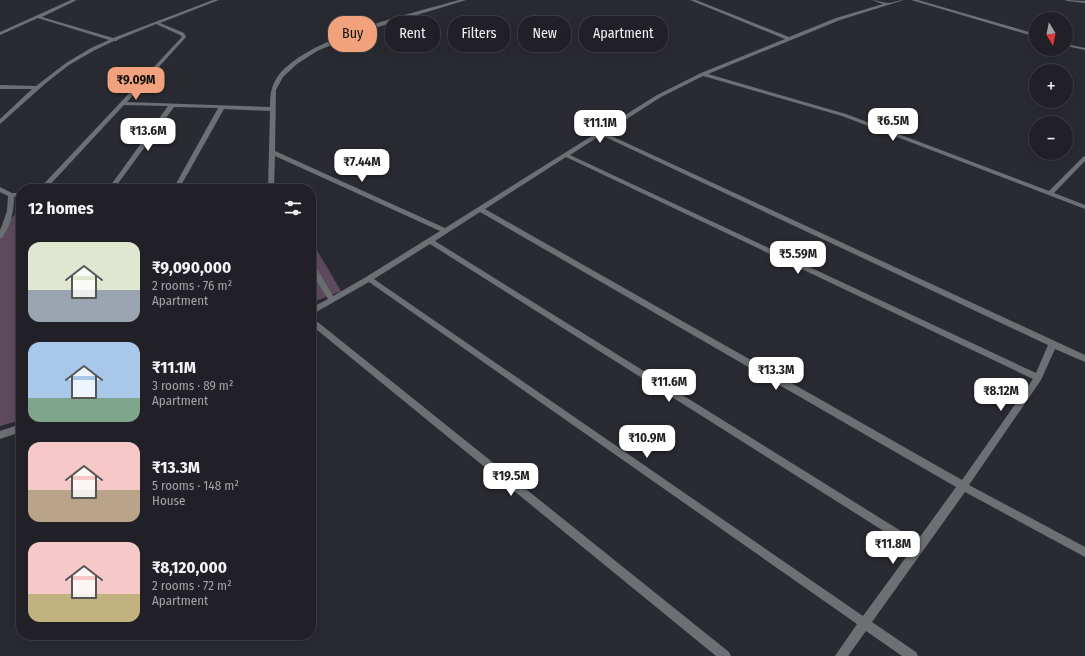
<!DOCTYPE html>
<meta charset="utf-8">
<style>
body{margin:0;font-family:"Fira Sans Condensed",sans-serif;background:#28282e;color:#f1f3f6;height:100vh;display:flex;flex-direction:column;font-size:15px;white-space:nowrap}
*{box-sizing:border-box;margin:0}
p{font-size:13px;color:#a2a3a7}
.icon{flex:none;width:22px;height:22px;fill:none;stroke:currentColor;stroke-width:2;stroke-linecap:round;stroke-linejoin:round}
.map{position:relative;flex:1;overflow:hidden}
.sheet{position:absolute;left:16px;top:184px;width:300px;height:456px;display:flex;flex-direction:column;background:#202026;border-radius:16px;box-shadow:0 4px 16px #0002,0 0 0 1px #3d3e43}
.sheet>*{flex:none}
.guide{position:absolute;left:328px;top:16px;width:380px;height:36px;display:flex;gap:8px}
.needle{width:26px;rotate:170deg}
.tools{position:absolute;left:1029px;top:12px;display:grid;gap:8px}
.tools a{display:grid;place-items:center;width:44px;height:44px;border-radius:50%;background:#202026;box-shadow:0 4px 16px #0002,0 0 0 1px #3d3e43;font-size:20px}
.price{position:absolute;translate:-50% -34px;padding:0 9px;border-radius:8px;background:#fff;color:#222;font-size:13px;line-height:26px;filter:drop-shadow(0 1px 2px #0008)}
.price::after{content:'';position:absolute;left:50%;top:24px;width:12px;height:9px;margin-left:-6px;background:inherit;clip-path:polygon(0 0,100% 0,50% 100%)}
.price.current{background:#f1a17c;color:#111}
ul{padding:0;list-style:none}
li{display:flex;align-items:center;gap:12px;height:100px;padding:0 12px}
li span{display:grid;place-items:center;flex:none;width:112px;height:80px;border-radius:12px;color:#555}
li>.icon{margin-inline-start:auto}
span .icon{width:48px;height:48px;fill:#fffc;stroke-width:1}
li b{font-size:17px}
h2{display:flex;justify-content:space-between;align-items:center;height:48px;padding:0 12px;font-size:17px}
.pill{padding:0 14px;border-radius:16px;background:#202026;box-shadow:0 4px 16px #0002,0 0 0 1px #3d3e43;font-size:14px;line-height:36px}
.pill.current{background:#f1a17c;color:#111}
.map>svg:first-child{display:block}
.green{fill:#5f4b5f}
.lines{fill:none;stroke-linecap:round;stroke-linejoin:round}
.minor{fill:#6d7073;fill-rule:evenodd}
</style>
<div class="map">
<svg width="1085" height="656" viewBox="0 0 1085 656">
<rect width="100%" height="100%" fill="#2a2b32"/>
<!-- green -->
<path class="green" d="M21 209V420L0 426V229Z
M311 240 341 291 311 303Z"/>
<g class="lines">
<!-- minor -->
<path class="minor" d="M71 0H77L42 17 113 38 213 0H219L160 23 184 33 186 37 127 102 270 107C270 95 271 86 278 76 308 37 412 13 459 0H466L368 30 317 51 297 64 283 77 276 90 275 151 445 228 657 95 701 73 785 39 690 0H696L789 37 836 18 883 4 872 0C877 0 883 3 888 3 893 3 898 0 904 0L840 20 708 74 846 114 1049 191 1083 157 1085 156V161L1054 193 1085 205V209L842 116 703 76 661 97 605 133 1085 355V362L1055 349 1041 380 969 485 1085 547V557L965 492 872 622 916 652 918 656H902L866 631 848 656H835L857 624 369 282 311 315V308L328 299 311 272V264H314L333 296 366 277 440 231 275 156 274 189H268L270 111 224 109 179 189H173L218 108 174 107 114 189H108L168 106 124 105 46 189H39L182 37 180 35 156 24 117 40V41H114L95 50 69 65 46 83 0 124V119L32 89H0V85L36 86 66 63 91 48 109 40 38 18 0 35V32ZM601 135 1048 345 1036 373 570 155ZM566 157 1033 379 962 480 485 209ZM480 212 956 487 917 541 435 241ZM430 244 912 549 863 616 374 279Z
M911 0H918L1036 34V37Z
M1065 0 1085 1V3L1067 1Z
M1066 44 1085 48V50L1066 46Z
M0 187 12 193H21V197H14C14 212 11 225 2 238H0V231L7 211 8 196 0 192Z
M311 318 314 319 729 652 731 656H716L311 325Z
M21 424V432L0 439V431Z"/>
</g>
</svg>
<div class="tools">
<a><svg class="needle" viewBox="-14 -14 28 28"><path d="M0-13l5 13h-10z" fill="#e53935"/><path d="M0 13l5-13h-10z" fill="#a2a3a7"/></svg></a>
<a>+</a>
<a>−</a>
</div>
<b class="price current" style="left:136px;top:101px">₹9.09M</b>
<b class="price" style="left:893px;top:142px">₹6.5M</b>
<b class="price" style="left:600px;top:144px">₹11.1M</b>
<b class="price" style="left:148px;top:152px">₹13.6M</b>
<b class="price" style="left:362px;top:183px">₹7.44M</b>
<b class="price" style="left:798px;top:275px">₹5.59M</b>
<b class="price" style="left:776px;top:391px">₹13.3M</b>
<b class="price" style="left:669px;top:403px">₹11.6M</b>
<b class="price" style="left:1001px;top:412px">₹8.12M</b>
<b class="price" style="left:647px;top:459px">₹10.9M</b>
<b class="price" style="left:511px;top:497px">₹19.5M</b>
<b class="price" style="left:893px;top:565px">₹11.8M</b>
<div class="guide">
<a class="pill current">Buy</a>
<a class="pill">Rent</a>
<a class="pill">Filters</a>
<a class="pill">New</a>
<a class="pill">Apartment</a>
</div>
<section class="sheet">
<h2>12 homes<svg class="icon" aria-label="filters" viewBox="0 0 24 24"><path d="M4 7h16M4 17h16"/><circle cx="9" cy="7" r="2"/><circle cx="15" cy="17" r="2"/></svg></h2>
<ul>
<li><span style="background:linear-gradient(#dfe7d0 60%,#9aa5b1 0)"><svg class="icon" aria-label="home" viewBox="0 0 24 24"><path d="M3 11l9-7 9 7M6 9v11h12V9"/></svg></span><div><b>₹9,090,000</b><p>2 rooms · 76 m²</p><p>Apartment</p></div></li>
<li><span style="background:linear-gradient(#a9c7e8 70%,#7fa58c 0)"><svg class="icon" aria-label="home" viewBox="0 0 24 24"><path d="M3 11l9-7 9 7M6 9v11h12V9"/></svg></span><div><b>₹11.1M</b><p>3 rooms · 89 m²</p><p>Apartment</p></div></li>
<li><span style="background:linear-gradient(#f6c9c9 60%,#b9a48a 0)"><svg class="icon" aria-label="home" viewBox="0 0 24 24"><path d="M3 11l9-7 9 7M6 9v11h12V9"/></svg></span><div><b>₹13.3M</b><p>5 rooms · 148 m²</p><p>House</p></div></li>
<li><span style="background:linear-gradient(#f6c9c9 65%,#c2b280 0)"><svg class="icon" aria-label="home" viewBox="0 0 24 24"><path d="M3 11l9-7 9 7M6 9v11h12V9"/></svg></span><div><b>₹8,120,000</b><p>2 rooms · 72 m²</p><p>Apartment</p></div></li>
</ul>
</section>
</div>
